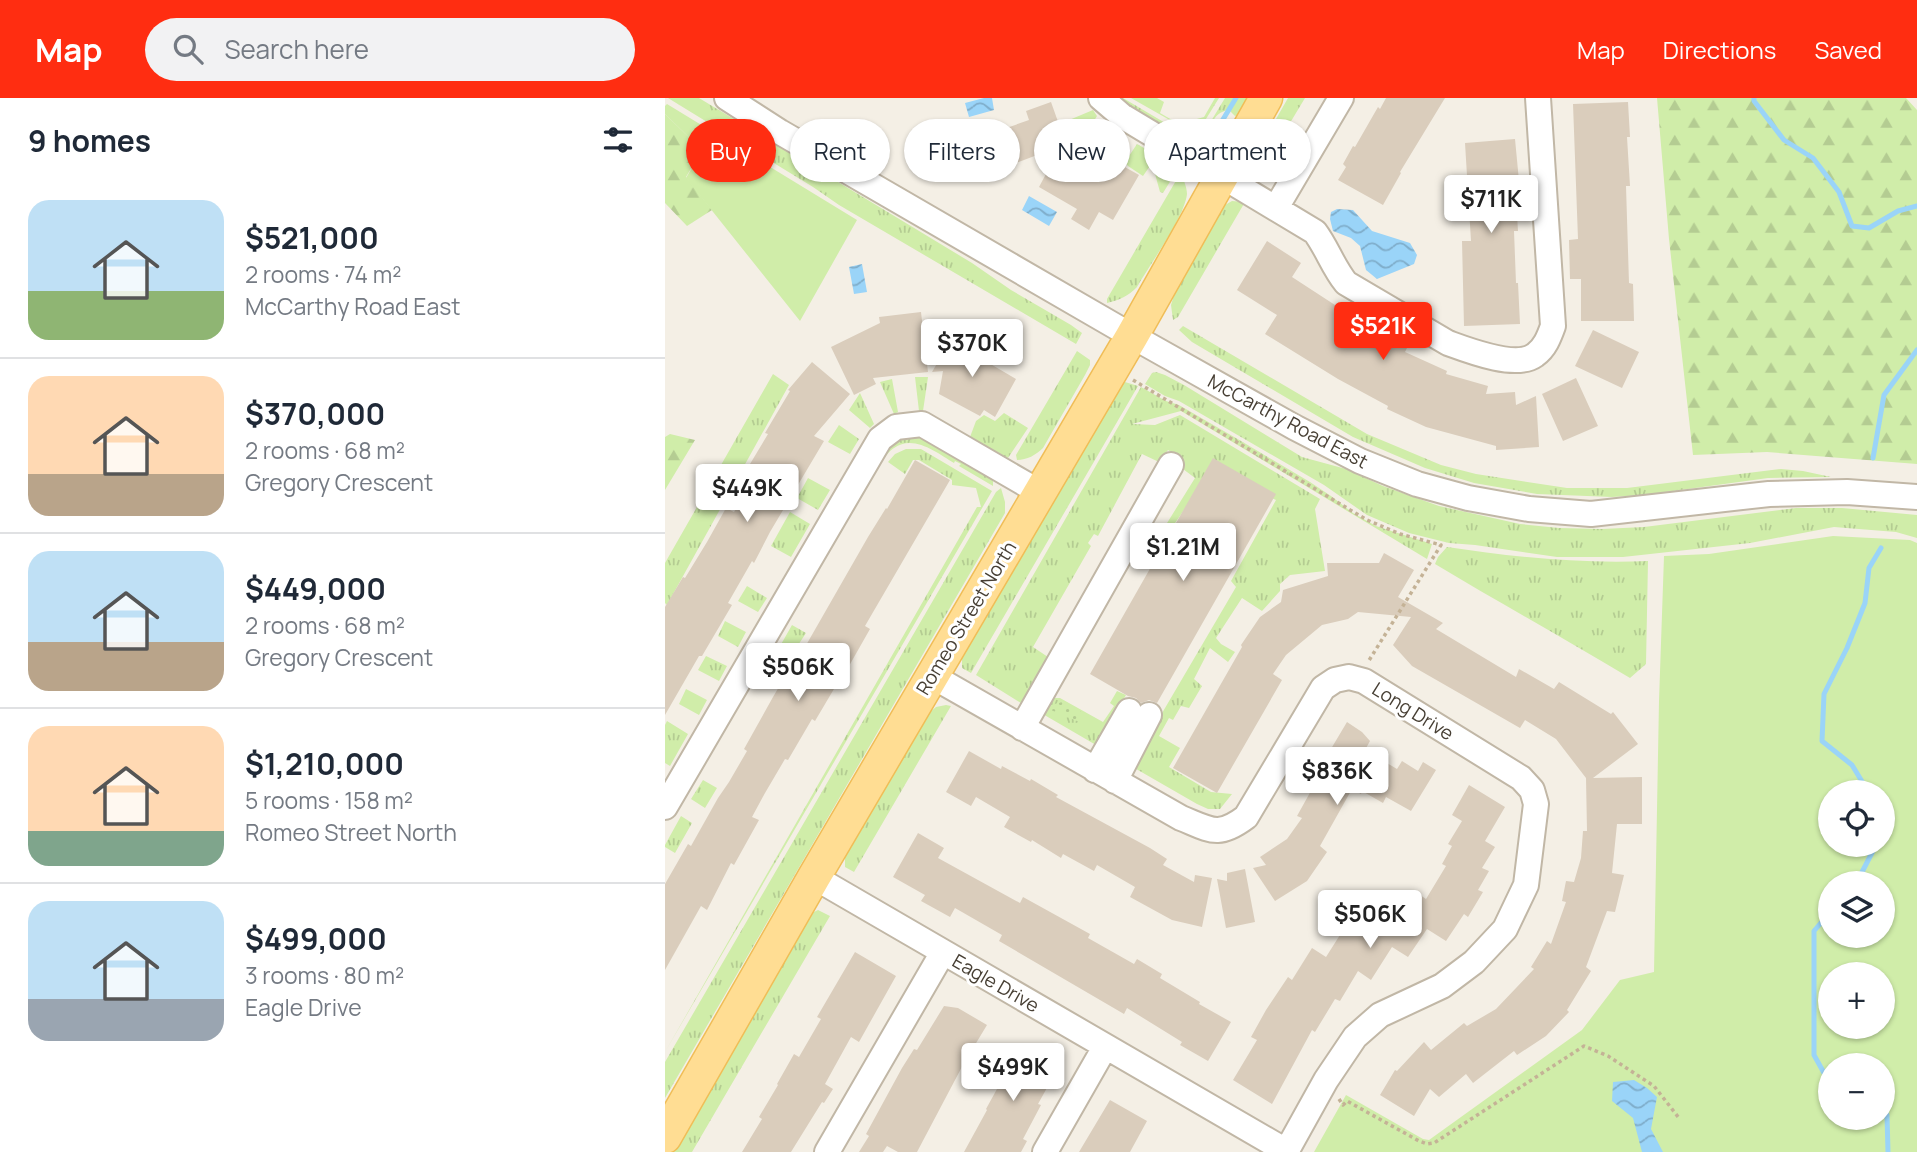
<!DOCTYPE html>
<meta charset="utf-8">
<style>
body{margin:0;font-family:Manrope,sans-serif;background:#f2f2f3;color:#1f2937;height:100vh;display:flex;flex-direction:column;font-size:26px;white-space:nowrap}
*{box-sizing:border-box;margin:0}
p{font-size:23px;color:#747a83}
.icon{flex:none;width:38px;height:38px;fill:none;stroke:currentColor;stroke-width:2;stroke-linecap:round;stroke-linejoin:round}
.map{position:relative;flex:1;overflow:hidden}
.side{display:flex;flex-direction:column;background:#fff;width:665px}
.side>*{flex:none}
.banner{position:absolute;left:21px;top:21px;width:665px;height:63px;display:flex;gap:14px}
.tools{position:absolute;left:1153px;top:682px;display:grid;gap:14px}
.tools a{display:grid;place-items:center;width:77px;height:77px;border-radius:50%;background:#fff;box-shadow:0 2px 5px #0004;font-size:35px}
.price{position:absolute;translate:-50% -60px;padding:0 16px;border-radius:7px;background:#fff;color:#222;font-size:23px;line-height:46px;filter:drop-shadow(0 2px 4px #0008)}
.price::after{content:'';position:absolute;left:50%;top:42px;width:21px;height:16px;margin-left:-10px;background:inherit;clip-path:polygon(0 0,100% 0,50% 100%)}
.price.current{background:#ff2d11;color:#fff}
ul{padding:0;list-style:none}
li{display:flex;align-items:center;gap:21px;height:175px;padding:0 28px}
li+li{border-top:2px solid #e0e1e3}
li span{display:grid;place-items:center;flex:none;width:196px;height:140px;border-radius:21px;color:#555}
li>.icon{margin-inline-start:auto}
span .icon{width:84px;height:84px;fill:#fffc;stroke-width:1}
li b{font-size:30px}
h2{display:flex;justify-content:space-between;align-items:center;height:84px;padding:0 28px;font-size:30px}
.tag{padding:0 24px;border-radius:32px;background:#fff;box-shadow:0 2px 5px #0004;font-size:24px;line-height:63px}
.tag.current{background:#ff2d11;color:#fff}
header{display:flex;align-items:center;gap:42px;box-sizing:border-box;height:98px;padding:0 35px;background:#ff2d11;color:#fff}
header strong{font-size:33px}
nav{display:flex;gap:38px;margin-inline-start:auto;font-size:24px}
.search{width:490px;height:63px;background:#f2f2f3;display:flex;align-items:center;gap:18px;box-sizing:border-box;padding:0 24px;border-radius:38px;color:#747a83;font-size:26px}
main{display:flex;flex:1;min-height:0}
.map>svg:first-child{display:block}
.grass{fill:url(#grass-tufts)}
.forest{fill:url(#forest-firs)}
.park{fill:#d0eda9;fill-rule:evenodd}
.garden{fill:url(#garden-dots)}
.water{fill:url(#water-waves)}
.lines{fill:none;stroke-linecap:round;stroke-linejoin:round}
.stream{stroke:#9ad4f8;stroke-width:5}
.building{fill:#dacdbc}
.minor-casing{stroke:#c1b7a6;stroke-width:28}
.major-casing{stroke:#f0bd57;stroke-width:35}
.path{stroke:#c4b296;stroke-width:3.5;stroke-dasharray:3.5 3.5;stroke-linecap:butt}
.minor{stroke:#fff;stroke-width:24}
.major{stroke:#ffdd93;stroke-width:32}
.labels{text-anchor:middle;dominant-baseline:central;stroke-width:6;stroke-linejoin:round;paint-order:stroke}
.street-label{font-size:19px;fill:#473f34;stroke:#fff}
</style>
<header>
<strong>Map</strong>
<div class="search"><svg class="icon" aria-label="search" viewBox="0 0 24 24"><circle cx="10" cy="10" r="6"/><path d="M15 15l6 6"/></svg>Search here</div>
<nav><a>Map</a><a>Directions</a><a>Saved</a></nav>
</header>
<main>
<section class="side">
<h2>9 homes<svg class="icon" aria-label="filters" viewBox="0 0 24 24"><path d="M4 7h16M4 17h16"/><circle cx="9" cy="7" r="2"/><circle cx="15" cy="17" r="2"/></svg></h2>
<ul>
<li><span style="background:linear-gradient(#bfe0f5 65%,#8fb573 0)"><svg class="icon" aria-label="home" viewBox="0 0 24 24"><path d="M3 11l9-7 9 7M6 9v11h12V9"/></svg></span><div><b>$521,000</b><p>2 rooms · 74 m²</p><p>McCarthy Road East</p></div></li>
<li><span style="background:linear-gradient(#ffd9b3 70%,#b9a48a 0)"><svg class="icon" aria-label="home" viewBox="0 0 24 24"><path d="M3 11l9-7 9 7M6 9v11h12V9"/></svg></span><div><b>$370,000</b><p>2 rooms · 68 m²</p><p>Gregory Crescent</p></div></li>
<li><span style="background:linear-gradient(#bfe0f5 65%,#b9a48a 0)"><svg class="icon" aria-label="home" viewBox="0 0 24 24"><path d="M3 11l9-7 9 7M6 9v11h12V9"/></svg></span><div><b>$449,000</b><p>2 rooms · 68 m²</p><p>Gregory Crescent</p></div></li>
<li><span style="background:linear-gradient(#ffd9b3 75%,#7fa58c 0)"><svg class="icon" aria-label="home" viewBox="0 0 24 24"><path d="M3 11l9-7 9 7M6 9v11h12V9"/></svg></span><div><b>$1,210,000</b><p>5 rooms · 158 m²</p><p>Romeo Street North</p></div></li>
<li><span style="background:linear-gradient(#bfe0f5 70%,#9aa5b1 0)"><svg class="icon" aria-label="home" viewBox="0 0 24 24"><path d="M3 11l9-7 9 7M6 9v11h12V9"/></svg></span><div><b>$499,000</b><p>3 rooms · 80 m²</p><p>Eagle Drive</p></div></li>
</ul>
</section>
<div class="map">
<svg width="1252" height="1054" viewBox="0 0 1252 1054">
<defs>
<pattern id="grass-tufts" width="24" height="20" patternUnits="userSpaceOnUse" patternTransform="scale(1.75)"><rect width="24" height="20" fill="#d0eda9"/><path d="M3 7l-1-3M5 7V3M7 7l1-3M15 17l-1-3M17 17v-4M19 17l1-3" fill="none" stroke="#b4cc92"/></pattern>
<pattern id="forest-firs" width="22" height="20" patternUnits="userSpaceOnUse" patternTransform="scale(1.75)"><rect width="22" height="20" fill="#d0eda9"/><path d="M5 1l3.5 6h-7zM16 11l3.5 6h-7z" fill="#b4cc92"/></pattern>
<pattern id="garden-dots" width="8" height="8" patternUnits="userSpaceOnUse" patternTransform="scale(1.75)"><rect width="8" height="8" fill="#d0eda9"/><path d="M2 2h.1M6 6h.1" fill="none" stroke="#b4cc92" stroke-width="1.8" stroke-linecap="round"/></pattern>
<pattern id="water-waves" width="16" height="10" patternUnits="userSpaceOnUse" patternTransform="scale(1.75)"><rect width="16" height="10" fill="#9ad4f8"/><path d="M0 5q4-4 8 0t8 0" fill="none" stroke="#7fadca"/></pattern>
</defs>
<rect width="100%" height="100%" fill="#f4efe5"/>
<!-- grass -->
<path class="grass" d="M3 0H34L307 165 346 192 406 227 417 235 411 246 174 107 148 89Z
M450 0H458L529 42 525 45Z
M466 0H492L499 4 495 15 514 26 539 19 550 0H554L531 37Z
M560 0H582L574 17 570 18 564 12C553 13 541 25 553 34 555 46 544 46 535 47L536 38 539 39 540 33Z
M623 0H640L589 85 582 79V72Z
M428 12 432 18 407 58 384 42 397 25Z
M472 46 511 68V74L498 95 495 94 487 65 478 78 463 68 460 64Z
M516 74C518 81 522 89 522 96 520 118 484 168 472 189 463 198 455 202 442 205V201Z
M567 103 580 104 513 219 508 222 506 207 510 194 560 107Z
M518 228 702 336 776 367 811 376 902 390H962L1116 371 1138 373 1166 379 1103 380 979 397 947 399 872 396 809 385 760 370 688 339 527 244 514 232Z
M412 253 425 262V267L420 277 378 350C371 357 362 362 352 362L351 357Z
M491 274 500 277 519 287 637 359 681 371 718 388 774 408 855 426 894 430 937 431 979 429 1131 410H1177L1252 417V440L1231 434 1169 429 1085 445 958 459H892L810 447 784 445 744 435 702 417 659 387 514 303 500 298 480 286 487 275Z
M108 276 124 287 2 507 0 505V465Z
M250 279H263L258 313H254Z
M227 281 233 314 229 316 215 284Z
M460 284 473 288 306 575 297 570V553L456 288Z
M476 289 501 303 514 307 576 343 645 384 666 398 688 415 711 428 767 446 762 461 516 313 467 326 490 327 515 317 655 401 650 411 660 473 625 477 615 486V493L597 513 577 500 551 540 556 546 570 554 563 564 545 550 529 581 537 588 524 610 516 608 508 622 504 620 494 638 515 650 504 669 546 694 567 696 555 711H543L532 706 466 668 571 489 566 483 611 402 546 372 498 443 494 438 530 380 518 371V361L503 352 494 364 477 356 433 438 429 436 423 445 426 448 368 549 383 559 359 602 356 605 311 577Z
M195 295 209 326 205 330 184 312Z
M339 315 363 330 343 360 305 339 311 323 319 317 330 323Z
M174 327 194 341 185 356 163 344Z
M242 339H252L261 343 328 381V388L294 368 296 366 290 363 289 365C272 355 249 336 229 350 224 353 220 359 217 363L212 360 228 344Z
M241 351H256L327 393 0 954 312 409H316L311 390 287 387V382L254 362H248L240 376 223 364 230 356Z
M143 380 165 392 153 412 132 400Z
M336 390 340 404V415L0 1000V964L331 394Z
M125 414 145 426 126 459 106 448Z
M782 449C848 459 916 466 983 463L981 566 965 580C900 541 835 505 770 466L773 459Z
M82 488 102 500 93 514 73 503Z
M60 523 81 534 73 549 53 538Z
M127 527 141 535 122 564 110 557Z
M41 558 62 568 54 583 33 572Z
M21 591 42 602 34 617 14 606Z
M452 593 461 597 431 647 376 615 387 600H395L438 624 449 608 445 605Z
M281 607 286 608 189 774 180 769V753L263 616 271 609Z
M2 623 23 636 5 668 0 665V627Z
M38 682 52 690 40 710 26 701Z
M16 718 27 725 10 755 0 749V747Z
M153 812 165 818 27 1054H5L83 919 145 816Z"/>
<!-- forest -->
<path class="forest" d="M992 0H1241L1252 12V366L1102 354 1028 357 1004 141Z
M0 16 37 52 21 79 47 112 22 128 0 105Z
M5 336 30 342 0 392V339Z"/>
<!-- park -->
<path class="park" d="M2 6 192 122 135 223 21 80 37 52 0 16V8Z
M1168 438 1245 442 1252 445V1054H649L681 997 758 1041 764 1042 917 932 955 882 989 874 994 603 999 458 1044 456ZM1166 695H1218V747H1166ZM1166 786H1218V838H1166ZM1166 877H1218V929H1166ZM1166 968H1218V1020H1166Z"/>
<!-- garden -->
<path class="garden" d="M397 604 416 614 421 618 420 623H412L386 612V607Z"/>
<!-- water -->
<path class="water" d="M319 0H327L329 12 304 19 300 5Z
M364 98 392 114 384 128 357 112Z
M672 111 688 112 707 133 745 145 752 157 749 166 712 181 701 172 695 148 686 140 668 133 665 121 666 114Z
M197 166 202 194 189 196 184 169Z
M969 982 982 990 992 999 986 1031 998 1054H977L968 1020 947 1003 948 984Z"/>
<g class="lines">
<!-- stream -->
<path class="stream" d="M1089 0V3L1119 42 1148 60 1174 94 1187 128 1204 130 1233 113 1252 108
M554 28 571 0
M1208 360 1219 297 1252 252
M1204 695 1187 667 1157 643 1159 596 1182 550 1200 505 1204 470 1216 450
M1218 717 1223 725 1218 735
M1188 786 1195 778 1211 747
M1166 813 1149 833V957L1159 975 1166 978
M1218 1010 1222 1017 1223 1054"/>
</g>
<!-- building -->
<path class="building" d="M721 0H780L735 74 736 75 718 107 673 82 681 69 678 66 688 48 690 49 713 9 715 11Z
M386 4 407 63 416 48 441 62 442 59 474 77 448 122 434 114 424 132 406 121 412 111 374 89 396 48 346 67 333 33 364 22 361 13Z
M963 4 965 39H962L965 88H961L964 185 968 186 969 223H916V181H905L904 142 913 141 908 6Z
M850 41 854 83H850L853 133H849L851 185H853L855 226 799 228 797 143H806L800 45Z
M602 143 636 165 627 179 670 207 690 217 688 219 742 250 740 254 782 273 781 276 823 288 821 296 850 294 851 307 871 298 874 349 831 352V348L761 329 722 311 723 308 673 281 600 236 612 217 572 192Z
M256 214 263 274 208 280 211 286 189 297 166 249 215 225 214 219Z
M928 232 974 254 957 290 910 268Z
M288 238 320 256 317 261 351 281 330 319 319 312 315 318 274 296 278 273 267 274Z
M147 264 185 296 149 338 159 343 105 434 89 465 87 463 63 505 67 507 37 558H34L0 617V509L18 479 20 480 42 444 61 410 69 414 90 376 82 371 103 336 100 335 125 293 123 292Z
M911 280 933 328 898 343 877 296Z
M548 360 611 396 492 605 484 602 476 605 471 600 463 598 425 576Z
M250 362 285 382 200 528 205 531 180 575 179 574 150 623 147 621 123 662 120 661 100 695 87 719 94 722 69 767 66 765 42 812 36 808 0 872V786L23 746 26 748 53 700 64 684 82 653 79 651 108 599 134 555 136 556 203 439 221 410 222 411Z
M719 455 749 472 733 499 778 525 771 531 851 579 854 571 889 591 894 584 946 616 948 614 973 646 928 680 977 679V726H952L947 775 959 777 950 814 942 813 921 869 926 873 902 912 904 914 881 938 852 957 849 953 808 985 801 976 774 999 765 991 749 1018 715 997 730 972 732 973 759 944 766 952 799 925 802 928 831 911 869 871 866 869 882 843 886 846 901 804 897 803 901 783 909 784 916 760 918 733H922L921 680 891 641 860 622 855 630 747 568 728 547 746 519 693 514 683 521 657 527 621 557 608 576 617 582 552 695 508 670 577 549 576 547 595 519 616 504 618 492 663 478 662 465H714Z
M682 624 697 634 705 643 700 652 732 671 737 663 753 673 758 664 771 672 746 713 721 699 718 705 697 693 696 696 687 691 655 748 662 754 642 783 610 803 588 770 601 767 595 759 622 741 637 720 632 718 657 673 654 671Z
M304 653 336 671 337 668 365 683 366 681 393 697 391 699 485 750 502 761 498 767 529 784 530 777 547 780 537 829 507 822 465 799 470 789 432 767 429 773 398 756 396 760 367 742 366 744 339 729 345 719 311 699 306 708 281 694Z
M804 687 840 709 820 743 830 749 817 770 824 773 813 792 818 794 803 819 799 816 781 843 762 831 743 859 727 849 706 882 693 873 675 903 670 901 650 934 647 932 607 1006 568 982 592 942 586 939 601 912 623 879 627 882 647 850 661 859 680 829 688 834 706 807 730 823 749 793 761 801 781 768 777 766 787 748 783 746 797 723 787 717Z
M253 735 279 750 273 760 355 805 358 799 425 836 423 840 469 866 472 861 497 876 495 880 535 904 534 906 566 924 543 963 515 947 517 944 462 910 459 916 334 843 337 837 290 810 285 819 256 803 260 797 228 779Z
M580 771 590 824 561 830 552 781 562 783V775Z
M190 854 231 878 194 944 186 939 160 986 168 991 159 1005 157 1004 126 1054H77L97 1021 94 1019 113 987 112 986 129 956 134 959 156 921 152 919Z
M279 908 293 910 322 927 299 965 252 1054H233L222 1048 218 1054H194L204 1038 201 1036 237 970 249 951 252 952Z
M349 945 393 970 373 1006 376 1007 358 1041 362 1043 356 1054H299L322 1012 321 1011 338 980 331 976Z
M445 1002 482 1023 465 1054H414Z"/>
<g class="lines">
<!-- minor casing -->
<g class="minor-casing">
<path id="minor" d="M62 0 115 34 467 238 629 329 695 363 752 386 803 400 864 411 926 416 1104 396 1182 394 1252 399
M436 0 457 18 650 134C662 150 668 169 681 185L783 245C805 253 851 271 870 257 880 250 884 239 888 228L873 0
M611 110 676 0
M267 578 516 720C546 732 553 740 581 719L658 590 670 582 684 579 699 583 856 680 867 692 871 706 861 787 840 831 809 864 777 888 715 917 690 939 661 982 621 1054
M357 630 506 367
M430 672 464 613
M450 683 484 617
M0 709 215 341 231 329 257 326 376 395
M149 779 621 1053
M162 1054 278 854
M380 1054 440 949"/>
</g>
<!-- major casing -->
<g class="major-casing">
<path id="major" d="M0 1039 149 779 467 238 601 0"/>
</g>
<!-- path -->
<path class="path" d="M468 282 702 422 735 436 776 447 703 564
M674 1001 678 1007 682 1003 754 1043 762 1046 769 1045 919 948 943 958 989 988 1014 1020"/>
<!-- minor -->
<use href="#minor" class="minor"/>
<!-- major -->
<use href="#major" class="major"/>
</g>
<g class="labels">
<!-- street labels -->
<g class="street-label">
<text transform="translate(623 323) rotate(28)">McCarthy Road East</text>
<text transform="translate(301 520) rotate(-59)">Romeo Street North</text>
<text transform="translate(748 613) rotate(32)">Long Drive</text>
<text transform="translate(331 885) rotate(30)">Eagle Drive</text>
</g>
</g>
</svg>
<div class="tools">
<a><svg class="icon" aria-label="locate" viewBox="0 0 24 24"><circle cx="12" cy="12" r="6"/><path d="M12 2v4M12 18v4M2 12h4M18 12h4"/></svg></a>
<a><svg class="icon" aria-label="layers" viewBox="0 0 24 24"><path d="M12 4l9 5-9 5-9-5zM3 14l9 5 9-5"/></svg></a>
<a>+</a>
<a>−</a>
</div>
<b class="price" style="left:826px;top:137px">$711K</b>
<b class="price current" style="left:718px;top:264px">$521K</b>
<b class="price" style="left:307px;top:281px">$370K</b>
<b class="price" style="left:82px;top:426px">$449K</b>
<b class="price" style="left:518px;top:485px">$1.21M</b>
<b class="price" style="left:133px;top:605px">$506K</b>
<b class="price" style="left:672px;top:709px">$836K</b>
<b class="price" style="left:705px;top:852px">$506K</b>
<b class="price" style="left:348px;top:1005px">$499K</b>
<div class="banner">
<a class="tag current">Buy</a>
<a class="tag">Rent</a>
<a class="tag">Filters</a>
<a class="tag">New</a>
<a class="tag">Apartment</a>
</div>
</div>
</main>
